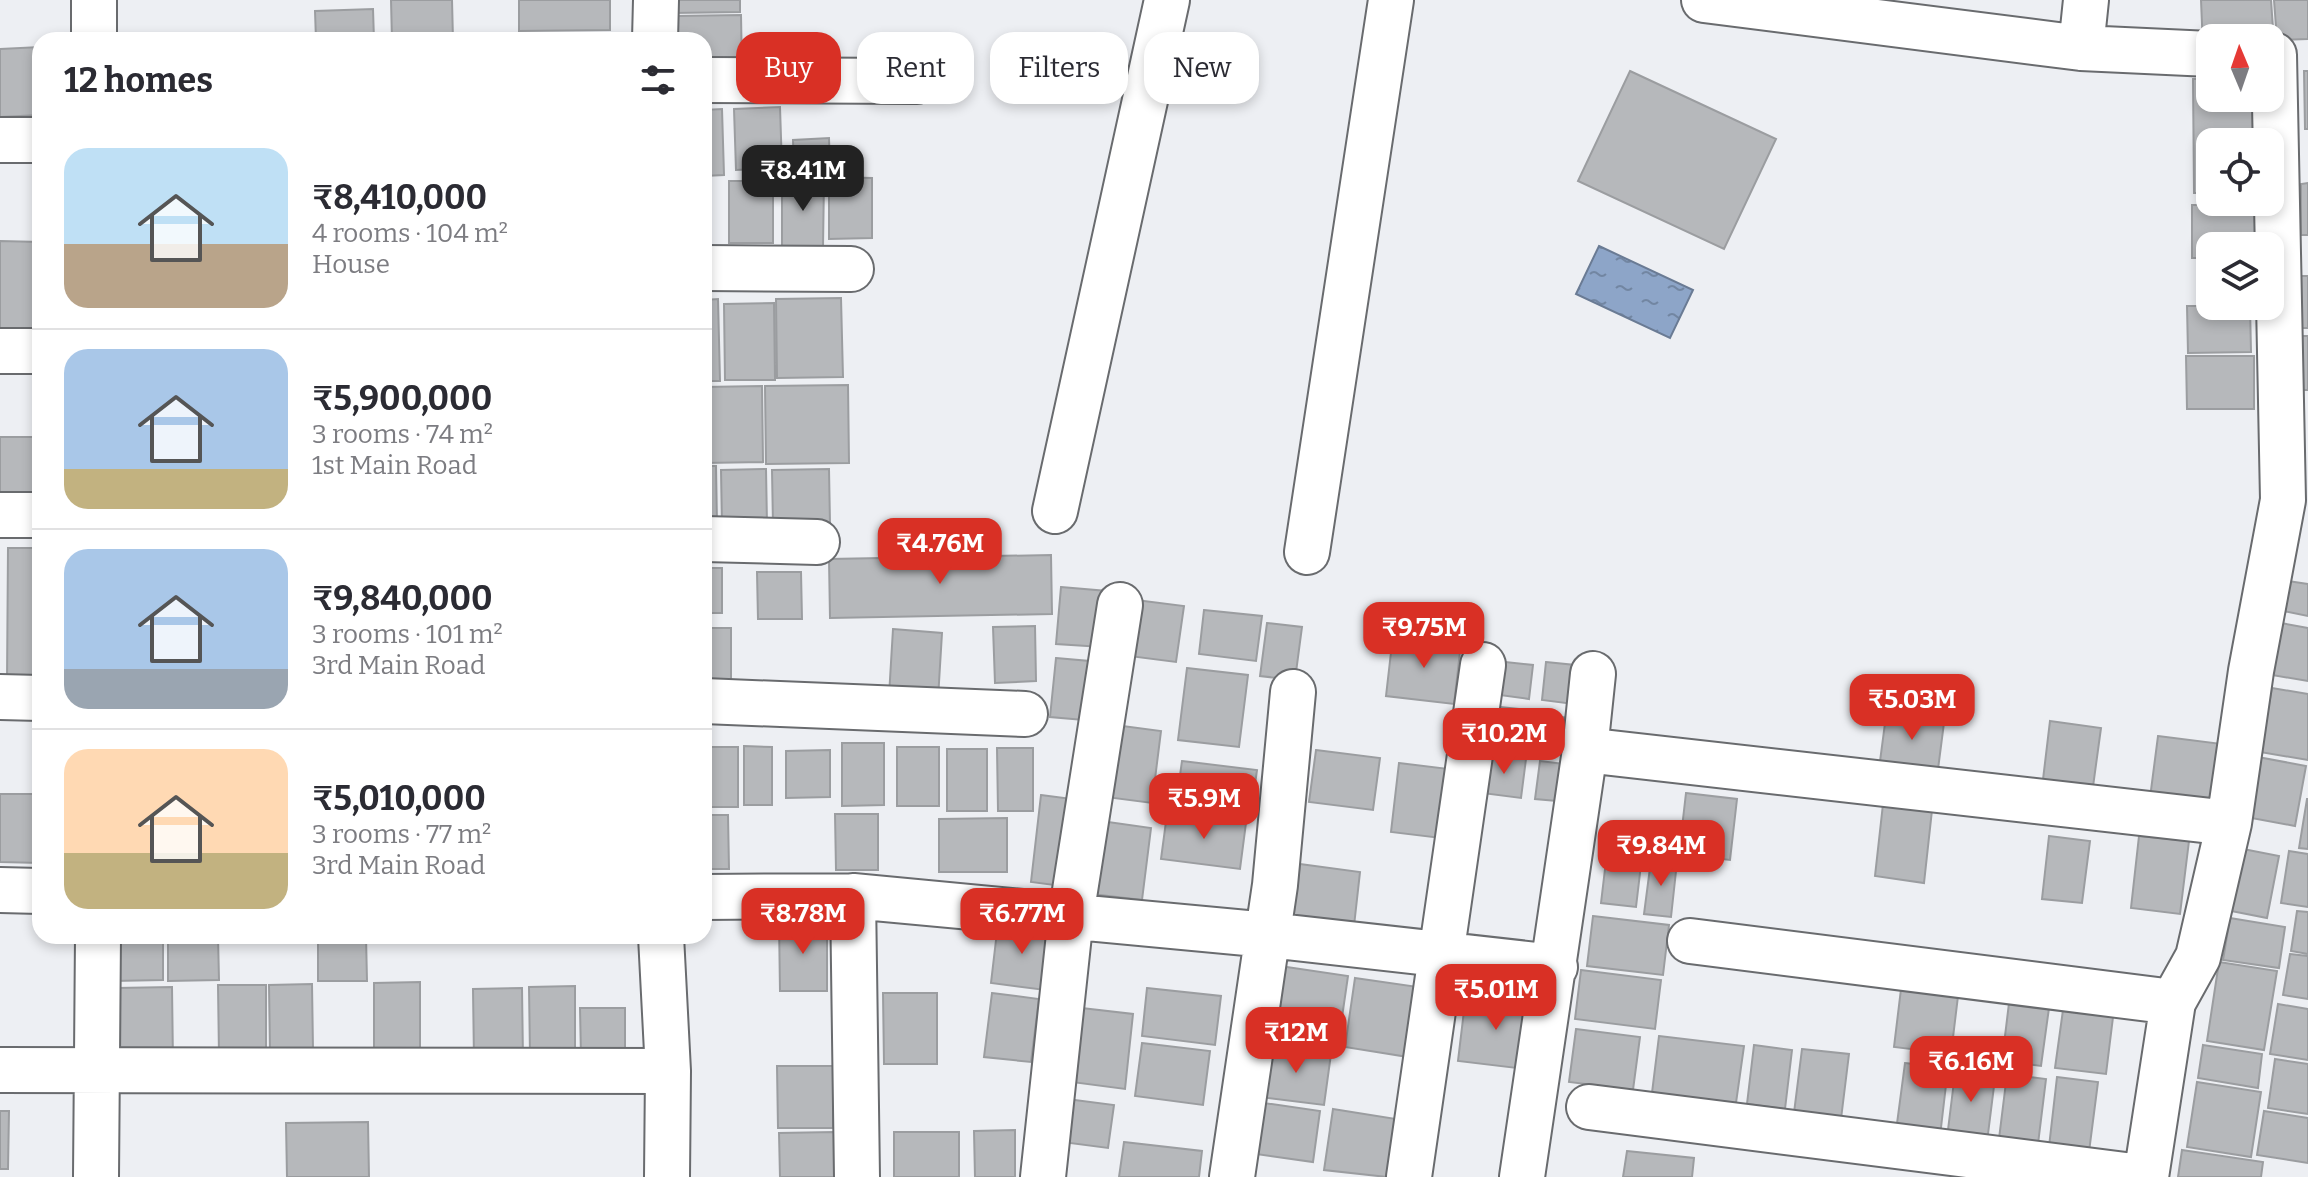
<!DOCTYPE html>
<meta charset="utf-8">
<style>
body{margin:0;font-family:Bitter,serif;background:#f2f2f3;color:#2b2b33;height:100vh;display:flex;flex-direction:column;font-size:30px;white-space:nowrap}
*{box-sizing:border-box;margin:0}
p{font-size:26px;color:#7c7c81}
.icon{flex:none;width:44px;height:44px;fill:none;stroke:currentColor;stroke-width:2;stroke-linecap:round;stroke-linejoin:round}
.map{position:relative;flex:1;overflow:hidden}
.panel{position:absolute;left:32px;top:32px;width:680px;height:912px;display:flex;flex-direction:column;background:#fff;border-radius:24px;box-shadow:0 4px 12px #0003}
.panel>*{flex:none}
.hud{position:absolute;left:736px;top:32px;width:760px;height:72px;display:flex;gap:16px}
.needle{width:52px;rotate:358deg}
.tools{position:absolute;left:2196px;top:24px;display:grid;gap:16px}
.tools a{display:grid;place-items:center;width:88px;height:88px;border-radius:16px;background:#fff;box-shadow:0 4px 12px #0003;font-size:40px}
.price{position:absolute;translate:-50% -68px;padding:0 18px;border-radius:16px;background:#d93025;color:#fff;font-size:26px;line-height:52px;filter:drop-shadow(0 2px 4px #0008)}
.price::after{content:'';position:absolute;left:50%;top:48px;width:24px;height:18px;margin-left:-12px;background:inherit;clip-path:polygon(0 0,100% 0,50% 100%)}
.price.active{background:#222;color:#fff}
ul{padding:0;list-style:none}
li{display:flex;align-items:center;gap:24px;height:200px;padding:0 32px}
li+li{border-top:2px solid #e1e1e2}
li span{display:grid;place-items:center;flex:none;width:224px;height:160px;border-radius:24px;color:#555}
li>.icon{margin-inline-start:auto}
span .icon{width:96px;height:96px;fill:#fffc;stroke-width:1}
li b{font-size:34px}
h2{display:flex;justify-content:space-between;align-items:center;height:96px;padding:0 32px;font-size:34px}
.chip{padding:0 28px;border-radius:24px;background:#fff;box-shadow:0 4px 12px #0003;font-size:28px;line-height:72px}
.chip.active{background:#d93025;color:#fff}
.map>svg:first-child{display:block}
.water{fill:url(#water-ripples);stroke:#6a7b94;stroke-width:2}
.building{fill:#b6b8bb;stroke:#9b9da0;stroke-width:2}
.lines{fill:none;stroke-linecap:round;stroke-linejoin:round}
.minor-casing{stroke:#696b6e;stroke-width:48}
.minor{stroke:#fff;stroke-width:44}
</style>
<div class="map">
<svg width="2308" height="1177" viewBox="0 0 2308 1177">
<defs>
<pattern id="water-ripples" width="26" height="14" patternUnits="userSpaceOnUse" patternTransform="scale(2)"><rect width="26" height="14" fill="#8da5c8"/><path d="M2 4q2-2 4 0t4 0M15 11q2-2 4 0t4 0" fill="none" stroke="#7286a2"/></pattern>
</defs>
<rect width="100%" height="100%" fill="#edeff3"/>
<!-- water -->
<path class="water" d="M1599 246 1693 290 1670 338 1576 294Z"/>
<!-- building -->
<path class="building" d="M391 0H452L453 40H392Z
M519 0H610V30L519 31Z
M673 0H740V12L673 13Z
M2201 0H2271L2274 43 2270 38H2210L2203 48Z
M2274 0H2308V39L2277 40Z
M373 9 374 40H316L315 11Z
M741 15 742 69 704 70V40H675V16Z
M40 47V115L0 117V49Z
M1630 71 1776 139 1724 249 1578 181Z
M2304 71H2308V129H2305Z
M2193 79H2210V98H2261V142H2210V193H2194Z
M780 107 782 168 736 170 734 109Z
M722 109 724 175 704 176V110Z
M829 138 830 171 794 172 793 140Z
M829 177 872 178V238L829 239Z
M782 180H824L823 247H782Z
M729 181H773V243H729Z
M2308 183V235H2301V184Z
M2192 205H2258V246H2210V258H2192Z
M0 241 40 242V331H0Z
M2298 276H2308V328H2298Z
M841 298 843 377 777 378 776 299Z
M718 299 720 381H704V300Z
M774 303 775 380H725L724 304Z
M2187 306H2250L2251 352 2188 353Z
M2297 336H2308V390H2298Z
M2186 356H2254V409H2187Z
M848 385 849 463 766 464 765 386Z
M762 386 763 462 704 463V387Z
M0 437H40V503H0Z
M704 466H716L717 525H704Z
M766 469 767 525 722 526 721 470Z
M829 469 830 524 773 525 772 470Z
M8 548H40V683L7 682Z
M1051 555 1052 614 830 618 829 559Z
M704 568H722V613H704Z
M757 572H801L802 619H758Z
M2288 581 2308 584V616L2283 611Z
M1061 587 1107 591 1102 647 1056 644Z
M1136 600 1184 606 1176 662 1129 656Z
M1204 610 1262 616 1256 661 1199 654Z
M1267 623 1302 627 1295 680 1260 676Z
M2281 623 2308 628V681L2272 675Z
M1035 626 1036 681 995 683 993 627Z
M704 628H731V688H704Z
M893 629 942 633 938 699 889 696Z
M1393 635 1461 643 1454 704 1386 696Z
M1056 658 1101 662 1095 721 1050 717Z
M1496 661 1533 665 1529 699 1492 694Z
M1546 662 1585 666 1581 705 1542 700Z
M1187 668 1248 675 1239 747 1178 740Z
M2272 688 2308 694V760L2260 752Z
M1491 706 1529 710 1524 747 1487 742Z
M1887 708 1945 715 1937 777 1879 769Z
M1542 715 1579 719 1575 755 1537 750Z
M2050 721 2101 728 2092 794 2042 788Z
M1115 725 1161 731 1152 803 1106 797Z
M2158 736 2222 744 2215 806 2150 798Z
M842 743H884V805L842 806Z
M744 746 772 747V805H744Z
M704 747H738V807H704Z
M897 747H939V806H897Z
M997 748H1033V811H998Z
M947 749H987V811H947Z
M830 750V797L786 798V751Z
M1316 750 1380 758 1373 810 1309 802Z
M1487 755 1526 759 1521 798 1482 793Z
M2258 757 2306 766 2295 826 2246 817Z
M1182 761 1257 770 1251 813 1176 804Z
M1540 761 1572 765 1568 802 1535 799Z
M1399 763 1457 770 1449 839 1391 832Z
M1686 793 1737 799 1730 860 1679 854Z
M0 794H40V863L0 862Z
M1041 795 1080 800 1069 887 1031 882Z
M2307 799H2308V849L2299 848Z
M1883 804 1932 810 1924 883 1875 876Z
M835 814H878V870H836Z
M1167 814 1246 823 1240 869 1161 859Z
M704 815H728L729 869H704Z
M1007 818V872H939V819Z
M1101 821 1151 828 1142 900 1092 894Z
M2049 836 2090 841 2082 903 2042 899Z
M2139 836 2189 841 2180 914 2131 908Z
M2238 848 2279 856 2267 918 2226 910Z
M2289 851 2308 854V907L2281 903Z
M1607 852 1642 856 1636 907 1601 903Z
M1651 860 1677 862 1671 917 1644 914Z
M1300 864 1360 872 1354 926 1293 918Z
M2297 911 2308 912V954L2291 951Z
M1593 916 1669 925 1663 975 1587 966Z
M2230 918 2285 927 2279 968 2223 960Z
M779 921H827V991H780Z
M998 923 1052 929 1045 990 991 983Z
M112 936H163V980L113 981Z
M168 936H218L219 980 168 981Z
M318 936H366L367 981H318Z
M2290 954 2308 956V999L2283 995Z
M2219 962 2277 971 2264 1050 2207 1041Z
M1280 966 1348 976 1339 1038 1270 1028Z
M1581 970 1661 980 1655 1029 1575 1019Z
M1355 978 1418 987 1408 1057 1345 1047Z
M420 982V1051H374V983Z
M312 984 313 1050 270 1051 269 985Z
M218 985H266V1055L219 1056Z
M575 986V1055H530L529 987Z
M172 987 173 1063H117V988Z
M522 988 523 1060H474L473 989Z
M1147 988 1221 996 1215 1045 1142 1036Z
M1901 989 1958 996 1951 1054 1894 1047Z
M883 993H937V1064H884Z
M992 993 1039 999 1031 1062 984 1057Z
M1466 994 1533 1002 1525 1069 1458 1061Z
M2009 1003 2049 1008 2041 1066 2002 1061Z
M2278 1004 2308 1009V1060L2270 1054Z
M1073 1007 1133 1014 1125 1089 1064 1081Z
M580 1008H625V1056L581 1057Z
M2063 1010 2113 1017 2106 1074 2055 1068Z
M1576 1029 1640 1037 1633 1090 1569 1082Z
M1659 1036 1744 1046 1736 1103 1652 1093Z
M1142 1043 1210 1051 1203 1105 1135 1096Z
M1268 1044 1331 1054 1324 1105 1260 1097Z
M1754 1045 1792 1050 1785 1109 1747 1104Z
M2203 1045 2262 1054 2258 1088 2198 1078Z
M1802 1049 1849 1054 1841 1119 1794 1113Z
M2275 1059 2308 1064V1114L2268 1108Z
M1905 1063 1948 1068 1940 1136 1896 1131Z
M1956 1065 1996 1070 1987 1142 1947 1138Z
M777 1066H833V1128H778Z
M2007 1074 2046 1079 2037 1152 1998 1147Z
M2057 1077 2098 1082 2089 1152 2049 1147Z
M2197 1082 2261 1092 2251 1157 2187 1147Z
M1067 1099 1114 1105 1108 1148 1062 1142Z
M1257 1102 1320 1111 1313 1162 1249 1153Z
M1333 1109 1396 1119 1387 1177 1324 1170Z
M0 1111H9L8 1169H0Z
M2264 1111 2308 1118V1163L2257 1155Z
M368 1122 369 1177H287L286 1123Z
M1015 1130V1177H975L974 1131Z
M834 1132 835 1177H780L779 1133Z
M894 1132H959V1177H894Z
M1124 1142 1202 1151 1199 1177H1119Z
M2182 1150 2263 1162 2261 1177H2178Z
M1627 1151 1694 1158 1692 1177H1623Z"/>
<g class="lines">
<!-- minor casing -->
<g class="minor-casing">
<path id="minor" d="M94 0V40
M1704 0 2081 48 2210 54
M655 40 656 0
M2081 48 2086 0
M704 80 917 81
M0 140H40
M704 268 851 269
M0 351H40
M1055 511 1167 0
M0 515H40
M704 539 817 542
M1307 552 1391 0
M0 697 40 698
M704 701 1025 714
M1585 750 1593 674
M0 890 40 891
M853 896 857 1177
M704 897 853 896 1268 935 1555 967
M661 936 668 1071 667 1177
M1690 941 2173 1002
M0 1070 668 1071
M1589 1107 2141 1177
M96 1177 98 936
M1043 1177 1071 916 1120 605
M1232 1177 1275 885 1293 692
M1409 1177 1483 665
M1522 1177 1585 750 2229 823
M2146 1177 2173 1002 2198 957 2229 823 2251 671 2283 500 2274 55"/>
</g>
<!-- minor -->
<use href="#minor" class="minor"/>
</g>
</svg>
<div class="tools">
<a><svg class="needle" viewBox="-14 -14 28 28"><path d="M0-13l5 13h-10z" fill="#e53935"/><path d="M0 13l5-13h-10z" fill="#7c7c81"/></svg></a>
<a><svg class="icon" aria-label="locate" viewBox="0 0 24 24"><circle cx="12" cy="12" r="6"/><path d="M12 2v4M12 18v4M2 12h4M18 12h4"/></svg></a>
<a><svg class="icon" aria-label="layers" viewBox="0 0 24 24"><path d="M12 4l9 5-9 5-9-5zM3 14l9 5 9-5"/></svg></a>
</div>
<b class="price active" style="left:803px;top:213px">₹8.41M</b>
<b class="price" style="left:940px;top:586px">₹4.76M</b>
<b class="price" style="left:1424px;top:670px">₹9.75M</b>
<b class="price" style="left:1912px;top:742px">₹5.03M</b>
<b class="price" style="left:1504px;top:776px">₹10.2M</b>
<b class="price" style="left:1204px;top:841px">₹5.9M</b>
<b class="price" style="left:1661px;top:888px">₹9.84M</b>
<b class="price" style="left:803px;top:956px">₹8.78M</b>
<b class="price" style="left:1022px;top:956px">₹6.77M</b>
<b class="price" style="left:1496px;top:1032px">₹5.01M</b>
<b class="price" style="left:1296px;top:1075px">₹12M</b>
<b class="price" style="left:1971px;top:1104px">₹6.16M</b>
<div class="hud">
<a class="chip active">Buy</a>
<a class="chip">Rent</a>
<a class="chip">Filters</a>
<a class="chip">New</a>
</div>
<section class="panel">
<h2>12 homes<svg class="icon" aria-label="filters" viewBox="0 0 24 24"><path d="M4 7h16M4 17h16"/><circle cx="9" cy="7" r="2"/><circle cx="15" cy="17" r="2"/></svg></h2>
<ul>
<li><span style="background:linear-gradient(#bfe0f5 60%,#b9a48a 0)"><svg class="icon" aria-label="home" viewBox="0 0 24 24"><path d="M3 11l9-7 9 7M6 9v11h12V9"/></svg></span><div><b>₹8,410,000</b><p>4 rooms · 104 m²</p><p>House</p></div></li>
<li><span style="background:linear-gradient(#a9c7e8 75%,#c2b280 0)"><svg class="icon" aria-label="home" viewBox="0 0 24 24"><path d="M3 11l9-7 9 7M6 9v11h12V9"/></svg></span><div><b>₹5,900,000</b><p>3 rooms · 74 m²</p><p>1st Main Road</p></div></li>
<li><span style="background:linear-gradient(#a9c7e8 75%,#9aa5b1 0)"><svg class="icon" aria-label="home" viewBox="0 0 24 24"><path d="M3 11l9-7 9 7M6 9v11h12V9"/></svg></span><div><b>₹9,840,000</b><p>3 rooms · 101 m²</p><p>3rd Main Road</p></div></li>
<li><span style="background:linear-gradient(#ffd9b3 65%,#c2b280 0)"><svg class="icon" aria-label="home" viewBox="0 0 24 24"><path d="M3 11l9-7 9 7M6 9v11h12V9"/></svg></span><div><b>₹5,010,000</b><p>3 rooms · 77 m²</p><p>3rd Main Road</p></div></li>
</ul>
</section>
</div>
